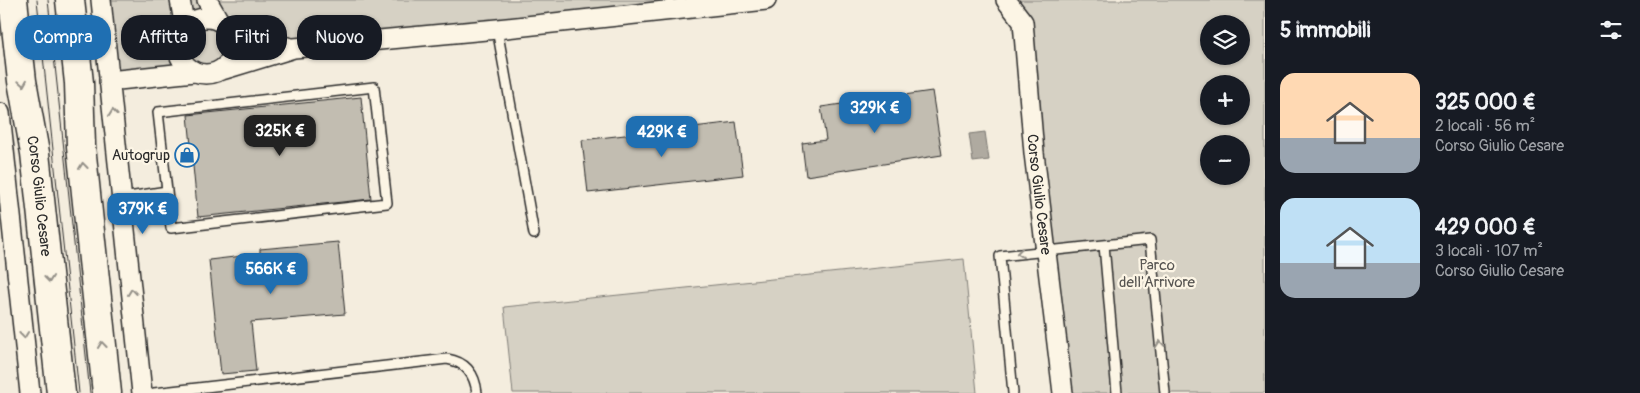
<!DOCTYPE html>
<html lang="it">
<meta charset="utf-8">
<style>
body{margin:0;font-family:Pangolin,sans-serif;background:#242831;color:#f1f3f6;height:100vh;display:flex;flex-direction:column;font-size:19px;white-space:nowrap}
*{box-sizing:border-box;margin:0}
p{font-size:16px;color:#9ea1a6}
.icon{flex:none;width:28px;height:28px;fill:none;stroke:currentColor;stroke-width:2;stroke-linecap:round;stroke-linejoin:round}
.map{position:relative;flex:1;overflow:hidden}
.drawer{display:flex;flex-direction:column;background:#171b24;width:375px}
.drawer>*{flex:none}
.guide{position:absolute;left:15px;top:15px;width:475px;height:45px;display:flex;gap:10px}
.buttons{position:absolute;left:1200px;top:15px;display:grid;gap:10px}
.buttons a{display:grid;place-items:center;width:50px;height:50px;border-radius:50%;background:#171b24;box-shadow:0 1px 4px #0004;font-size:25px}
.price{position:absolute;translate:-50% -42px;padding:0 11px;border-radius:10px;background:#1f6fb2;color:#fff;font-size:16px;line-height:32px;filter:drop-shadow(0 1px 2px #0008)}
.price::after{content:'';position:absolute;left:50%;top:30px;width:15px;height:11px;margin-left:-8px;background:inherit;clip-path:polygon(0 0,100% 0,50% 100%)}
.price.active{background:#222;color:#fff}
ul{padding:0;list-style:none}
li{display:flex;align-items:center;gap:15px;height:125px;padding:0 15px}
li span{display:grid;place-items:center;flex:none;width:140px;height:100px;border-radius:15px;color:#555}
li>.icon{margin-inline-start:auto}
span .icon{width:60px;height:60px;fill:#fffc;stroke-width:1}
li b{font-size:21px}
h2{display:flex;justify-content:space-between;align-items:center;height:60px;padding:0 15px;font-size:21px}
.chip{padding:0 18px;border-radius:20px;background:#171b24;box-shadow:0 1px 4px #0004;font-size:18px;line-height:45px}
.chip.active{background:#1f6fb2;color:#fff}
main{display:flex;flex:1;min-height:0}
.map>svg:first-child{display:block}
.green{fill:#d6d1c4;stroke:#807e78;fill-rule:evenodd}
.water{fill:#afaaa0;stroke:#7a7771}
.building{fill:#c2bdb1;stroke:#2b2b2b}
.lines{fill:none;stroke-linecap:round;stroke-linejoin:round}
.lane-casing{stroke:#2b2b2b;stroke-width:12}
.street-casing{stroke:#2b2b2b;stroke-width:22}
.primary-casing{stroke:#2b2b2b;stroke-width:31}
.lane{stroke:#fcf5e5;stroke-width:9}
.street{stroke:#fcf5e5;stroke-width:19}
.primary{stroke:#fcf5e5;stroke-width:28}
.tram{stroke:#2b2b2b;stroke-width:1}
.oneway{stroke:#949088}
.labels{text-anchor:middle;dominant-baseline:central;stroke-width:4.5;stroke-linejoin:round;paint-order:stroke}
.poi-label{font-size:15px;fill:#2b2b2b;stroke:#fcf5e5;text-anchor:end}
.street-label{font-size:15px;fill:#2b2b2b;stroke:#fcf5e5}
.park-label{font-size:15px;fill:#565451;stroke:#fcf5e5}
</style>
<main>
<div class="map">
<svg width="1265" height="393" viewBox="0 0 1265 393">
<rect width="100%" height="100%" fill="#f4edde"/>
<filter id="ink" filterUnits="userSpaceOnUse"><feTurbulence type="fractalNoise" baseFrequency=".02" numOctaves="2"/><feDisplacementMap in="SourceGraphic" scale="10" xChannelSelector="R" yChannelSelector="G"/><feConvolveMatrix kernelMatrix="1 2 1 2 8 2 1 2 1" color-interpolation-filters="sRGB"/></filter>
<g filter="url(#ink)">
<!-- green -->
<path class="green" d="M98 0H754L331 44 109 81Z
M1007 0H1265V393H1063L1023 22ZM1209 24H1241V56H1209ZM1209 84H1241V116H1209ZM1209 144H1241V176H1209Z
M964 259 977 393H513L504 307Z"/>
<!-- water -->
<path class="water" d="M985 132 989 160 973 162 969 134Z"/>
<!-- building -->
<path class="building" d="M932 91 942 155 806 176 802 143 826 140 821 107Z
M361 97 371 199 198 217 188 115Z
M736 122 743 175 588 193 582 140Z
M338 242 345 314 251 322 256 371 221 374 209 260 260 254V249Z"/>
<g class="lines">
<!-- lane casing -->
<g class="lane-casing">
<path id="lane" d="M497 29 534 234
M122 198 167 191 158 112 374 87 387 203 171 228 167 191
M1104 245 1117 393
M154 393 447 359C466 362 475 374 477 393
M1013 393 1000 256 1150 240 1165 393"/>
</g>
<!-- street casing -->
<g class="street-casing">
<g id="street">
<path d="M101 0 142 393"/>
<path d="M180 0 185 28"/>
<path d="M207 0 219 21"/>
<path id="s1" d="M1006 0 1023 22 1034 153 1063 393"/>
<circle cx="206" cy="46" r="28"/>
<path d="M233 37 288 47"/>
<path d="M222 70 294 48 497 29 766 0"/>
<path d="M109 81 194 72"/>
<path d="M0 113 30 393"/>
</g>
</g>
<!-- primary casing -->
<g class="primary-casing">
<g id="primary">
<path id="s2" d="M13 0 22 81 35 153 61 393"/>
<path d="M70 0 79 83 81 146 107 393"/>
</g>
</g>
<!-- lane -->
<use href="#lane" class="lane"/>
<!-- street -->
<use href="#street" class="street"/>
<!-- primary -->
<use href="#primary" class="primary"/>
<!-- tram -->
<path class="tram" d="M37 0 79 393
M48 0 90 393"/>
</g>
<!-- one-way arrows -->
<defs><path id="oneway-chevron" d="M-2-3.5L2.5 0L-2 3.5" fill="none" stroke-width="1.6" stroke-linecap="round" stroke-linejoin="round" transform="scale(1.25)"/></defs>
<g class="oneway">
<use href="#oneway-chevron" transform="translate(23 83) rotate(81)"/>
<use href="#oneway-chevron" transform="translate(113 113) rotate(-96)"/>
<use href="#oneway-chevron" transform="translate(83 166) rotate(-96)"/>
<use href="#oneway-chevron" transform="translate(1020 253) rotate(174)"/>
<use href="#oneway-chevron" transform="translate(49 279) rotate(84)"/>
<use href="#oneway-chevron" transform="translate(132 292) rotate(-96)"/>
<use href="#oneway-chevron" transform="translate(24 335) rotate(84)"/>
<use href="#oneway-chevron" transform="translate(1160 344) rotate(-96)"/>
<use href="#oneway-chevron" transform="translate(102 345) rotate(-96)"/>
</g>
</g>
<!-- icons -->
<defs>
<g id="shop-ring" transform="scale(1.25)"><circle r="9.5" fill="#fcf5e5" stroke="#1f6fb2" stroke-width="1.5"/><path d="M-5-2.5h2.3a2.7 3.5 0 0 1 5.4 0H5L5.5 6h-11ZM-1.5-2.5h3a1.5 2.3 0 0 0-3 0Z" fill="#1f6fb2"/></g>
</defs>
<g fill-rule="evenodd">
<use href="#shop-ring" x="187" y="155"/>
</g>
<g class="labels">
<!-- poi labels -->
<g class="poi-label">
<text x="170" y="155">Autogrup</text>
</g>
<!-- street labels -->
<g class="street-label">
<text stroke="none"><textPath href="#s1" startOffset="201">Corso Giulio Cesare</textPath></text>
<text stroke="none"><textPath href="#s2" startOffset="198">Corso Giulio Cesare</textPath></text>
</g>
<!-- park labels -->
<g class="park-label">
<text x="1157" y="265">Parco<tspan x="1157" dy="17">dell'Arrivore</tspan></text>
</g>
</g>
</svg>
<div class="buttons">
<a><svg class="icon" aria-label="layers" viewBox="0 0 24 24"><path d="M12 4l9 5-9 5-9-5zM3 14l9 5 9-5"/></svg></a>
<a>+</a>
<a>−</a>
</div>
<b class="price" style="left:875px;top:134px">329K €</b>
<b class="price active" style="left:280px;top:157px">325K €</b>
<b class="price" style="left:662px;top:158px">429K €</b>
<b class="price" style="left:143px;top:235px">379K €</b>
<b class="price" style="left:271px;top:295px">566K €</b>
<div class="guide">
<a class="chip active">Compra</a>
<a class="chip">Affitta</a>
<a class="chip">Filtri</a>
<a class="chip">Nuovo</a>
</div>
</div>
<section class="drawer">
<h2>5 immobili<svg class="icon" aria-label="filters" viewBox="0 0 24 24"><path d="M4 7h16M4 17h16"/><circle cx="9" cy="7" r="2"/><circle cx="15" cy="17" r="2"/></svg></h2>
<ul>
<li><span style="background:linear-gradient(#ffd9b3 65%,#9aa5b1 0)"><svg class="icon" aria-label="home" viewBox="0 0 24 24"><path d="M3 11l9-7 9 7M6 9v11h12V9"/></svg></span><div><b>325 000 €</b><p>2 locali · 56 m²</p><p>Corso Giulio Cesare</p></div></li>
<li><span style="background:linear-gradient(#bfe0f5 65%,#9aa5b1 0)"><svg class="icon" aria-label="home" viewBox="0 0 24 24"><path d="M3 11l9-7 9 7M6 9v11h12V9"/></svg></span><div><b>429 000 €</b><p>3 locali · 107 m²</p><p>Corso Giulio Cesare</p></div></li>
</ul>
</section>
</main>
